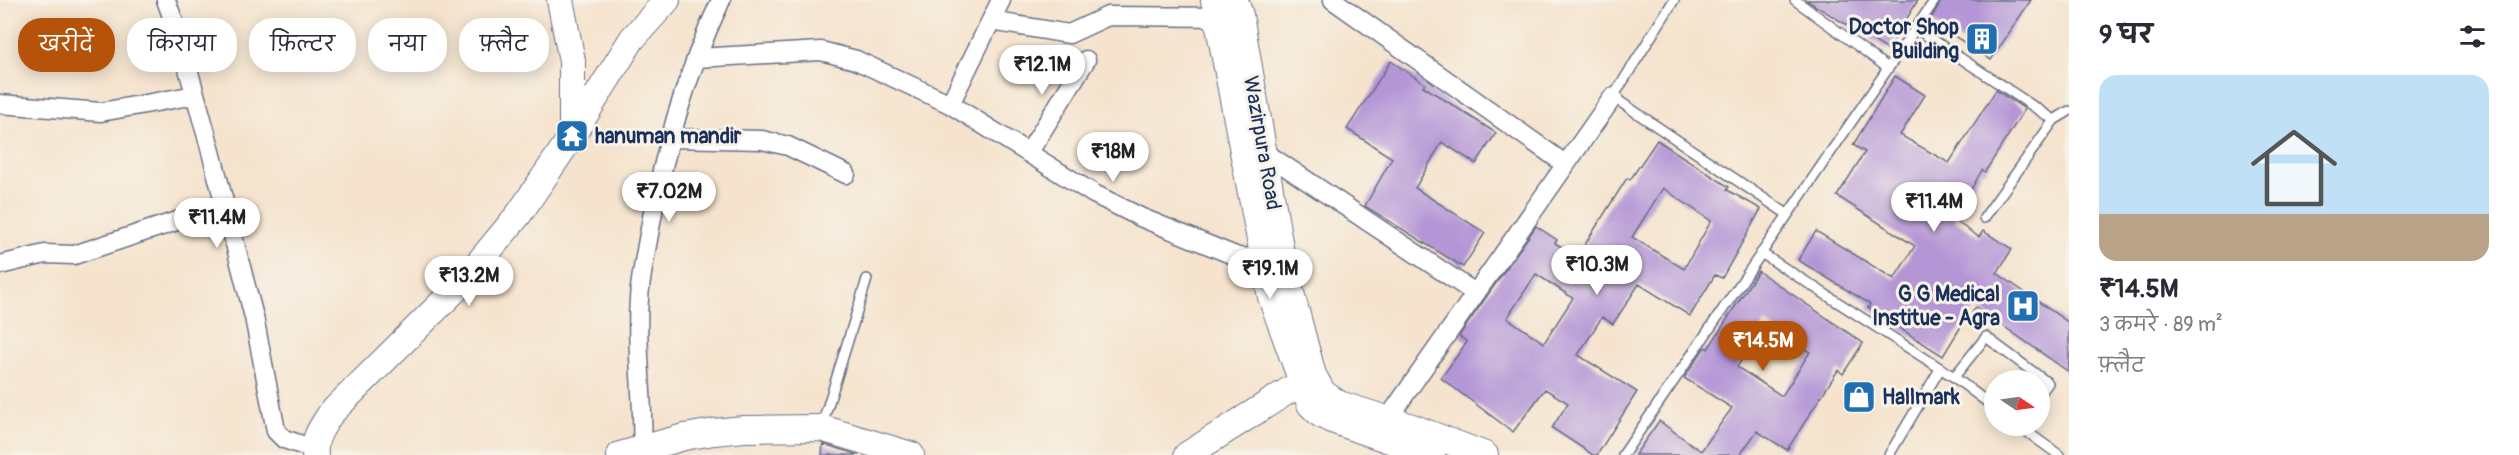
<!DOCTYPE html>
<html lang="hi">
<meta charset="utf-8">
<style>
body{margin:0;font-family:Pangolin,"Playpen Sans Deva",sans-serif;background:#f2f2f3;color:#2b2b33;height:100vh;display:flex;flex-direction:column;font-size:22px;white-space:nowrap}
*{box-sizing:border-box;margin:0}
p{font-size:20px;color:#7c7c81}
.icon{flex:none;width:33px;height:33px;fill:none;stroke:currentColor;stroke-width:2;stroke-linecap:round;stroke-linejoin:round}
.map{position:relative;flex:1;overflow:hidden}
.drawer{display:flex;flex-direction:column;background:#fff;width:450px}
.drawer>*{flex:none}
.top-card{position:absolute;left:18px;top:18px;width:570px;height:54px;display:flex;gap:12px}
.needle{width:39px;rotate:103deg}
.buttons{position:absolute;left:1984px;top:370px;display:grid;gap:12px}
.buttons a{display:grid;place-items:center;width:66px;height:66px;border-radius:50%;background:#fff;box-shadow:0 3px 15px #0003;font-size:30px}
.price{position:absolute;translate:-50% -51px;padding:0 14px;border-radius:21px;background:#fff;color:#222;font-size:20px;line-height:39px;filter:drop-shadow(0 2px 3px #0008)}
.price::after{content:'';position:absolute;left:50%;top:36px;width:18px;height:14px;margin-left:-9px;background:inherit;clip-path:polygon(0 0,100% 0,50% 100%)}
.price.selected{background:#b45309;color:#fff}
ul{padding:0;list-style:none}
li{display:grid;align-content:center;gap:12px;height:318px;padding:0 30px}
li+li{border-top:2px solid #e1e1e2}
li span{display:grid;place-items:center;height:186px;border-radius:18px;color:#555}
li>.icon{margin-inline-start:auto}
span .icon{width:108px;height:108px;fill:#fffc;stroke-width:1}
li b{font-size:26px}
h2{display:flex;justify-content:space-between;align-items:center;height:72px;padding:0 30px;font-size:26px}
.pill{padding:0 21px;border-radius:24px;background:#fff;box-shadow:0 3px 15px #0003;font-size:21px;line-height:54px}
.pill.selected{background:#b45309;color:#fff}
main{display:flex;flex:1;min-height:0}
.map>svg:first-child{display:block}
.building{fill:#b495d6;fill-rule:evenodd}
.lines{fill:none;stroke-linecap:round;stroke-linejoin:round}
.lane-casing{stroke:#676e85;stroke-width:12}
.street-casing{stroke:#676e85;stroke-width:21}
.secondary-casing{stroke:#676e85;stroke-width:28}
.lane{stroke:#fff;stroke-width:9}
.street{stroke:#fff;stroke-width:18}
.secondary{stroke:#fff;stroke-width:26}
.labels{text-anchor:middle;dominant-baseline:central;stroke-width:6;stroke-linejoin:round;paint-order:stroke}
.poi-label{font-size:21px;font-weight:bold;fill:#1b2f5e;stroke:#f7f3e8;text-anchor:end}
.street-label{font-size:21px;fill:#1b2f5e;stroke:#f7f3e8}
</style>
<main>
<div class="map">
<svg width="2069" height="455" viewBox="0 0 2069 455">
<rect width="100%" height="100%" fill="#f7f3e8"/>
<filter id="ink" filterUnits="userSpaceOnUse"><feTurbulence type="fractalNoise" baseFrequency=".0167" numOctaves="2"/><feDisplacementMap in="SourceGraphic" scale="12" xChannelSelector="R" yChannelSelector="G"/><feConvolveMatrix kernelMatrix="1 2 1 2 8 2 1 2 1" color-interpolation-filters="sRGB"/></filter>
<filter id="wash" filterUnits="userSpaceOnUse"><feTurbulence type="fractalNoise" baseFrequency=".008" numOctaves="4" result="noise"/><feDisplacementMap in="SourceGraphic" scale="24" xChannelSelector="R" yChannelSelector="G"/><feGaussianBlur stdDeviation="1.35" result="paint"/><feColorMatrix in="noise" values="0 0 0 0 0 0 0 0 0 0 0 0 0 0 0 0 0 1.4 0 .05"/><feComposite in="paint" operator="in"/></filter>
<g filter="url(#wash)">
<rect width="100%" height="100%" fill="#f5e3cd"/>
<g id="blocks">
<!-- building -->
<path class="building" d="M1806 0H1918L1888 50Z
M1942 0H2031L1991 60 1930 20Z
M1391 61 1425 84 1423 86 1496 133 1476 164 1442 142 1415 188 1485 233 1463 267 1365 206 1392 158 1347 129Z
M1895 76 1925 95 1900 135 1949 163 1996 90 2025 109 1985 172 1982 170 1954 220 1979 237 1983 231 2012 249 1997 273 2069 323V372L1976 307 1970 316 1968 315 1943 356 1868 308 1870 304 1798 260 1816 231 1894 279 1915 246 1837 196 1865 152 1853 145Z
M1657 140 1729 187 1727 190 1761 209 1722 278 1715 275 1690 316 1639 284 1613 324 1602 317 1578 355 1637 392 1597 455H1593L1552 428 1568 403 1545 389 1513 432 1441 378 1467 342 1459 336 1536 226 1557 240 1555 243 1577 257 1627 178 1630 180ZM1663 188 1711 221 1684 269 1632 237ZM1536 274 1573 298 1544 343 1507 318Z
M1758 271 1863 343 1843 374 1838 370 1787 450 1757 431 1740 455H1635L1659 421 1701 451 1732 408 1684 378 1705 347 1708 349ZM1765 323 1810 352 1782 396 1737 367Z
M823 444 859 455H822Z"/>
</g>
</g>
<g filter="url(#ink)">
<use href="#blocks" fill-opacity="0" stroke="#676e85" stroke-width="1.5"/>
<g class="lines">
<!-- lane casing -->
<g class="lane-casing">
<path id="lane" d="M1674 0 1613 97 1787 214
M1795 0 1888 68
M1915 28 2054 120
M1984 218 2054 120 2069 111
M1761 253 1954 377 1995 408
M1954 377 1986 337 2048 383 2040 394
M822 425 867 279
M2019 426 2059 455
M1623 455 1935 0
M1889 455 1940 369"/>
</g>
<!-- street casing -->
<g class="street-casing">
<path id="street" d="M166 0 178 33 209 144 254 317 276 431 284 439 314 449
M1333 0 1565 164
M991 21 1069 34 1108 16 1229 17
M697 58 821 51 856 60 950 104 1094 194 1140 217 1238 257 1275 259
M0 104 101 112 195 95
M950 104 1001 0
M671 138 762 140 788 146 846 174
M1029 152 1086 60
M1264 152 1475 293
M0 265 45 254 74 255 225 205
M1387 420 1613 97
M642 455C645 403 635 351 639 299 640 281 644 263 647 245 661 161 685 76 721 0"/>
</g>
<!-- secondary casing -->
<g class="secondary-casing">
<path id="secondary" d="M560 0 572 61V136
M1214 0 1271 297 1310 404 1320 414 1332 420 1432 455
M1235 0 1240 15 1282 259 1313 375 1323 393 1339 404 1412 427 1485 455
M315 455C313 438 322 427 331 413L462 283 519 214 572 136 632 39 667 0
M620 455 684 437 714 432 744 429 821 428 911 455
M1187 455 1313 375"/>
</g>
<!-- lane -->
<use href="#lane" class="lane"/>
<!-- street -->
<use href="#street" class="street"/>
<!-- secondary -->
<use href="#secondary" class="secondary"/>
</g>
</g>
<!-- icons -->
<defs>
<g id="building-square" transform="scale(1.725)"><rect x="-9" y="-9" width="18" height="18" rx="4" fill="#1f6fb2" stroke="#f7f3e8"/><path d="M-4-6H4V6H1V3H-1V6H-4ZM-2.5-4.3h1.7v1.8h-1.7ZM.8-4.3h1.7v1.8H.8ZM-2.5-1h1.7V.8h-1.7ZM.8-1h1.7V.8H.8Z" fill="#fff"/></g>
<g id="temple-square" transform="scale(1.725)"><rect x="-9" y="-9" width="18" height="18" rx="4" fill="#1f6fb2" stroke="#f7f3e8"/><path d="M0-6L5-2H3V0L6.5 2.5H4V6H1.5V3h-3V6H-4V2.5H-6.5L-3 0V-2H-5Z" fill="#fff"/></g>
<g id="hospital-square" transform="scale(1.725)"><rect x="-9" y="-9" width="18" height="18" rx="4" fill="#1f6fb2" stroke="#f7f3e8"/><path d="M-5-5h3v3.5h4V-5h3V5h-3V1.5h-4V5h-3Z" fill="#fff"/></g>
<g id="shop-square" transform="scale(1.725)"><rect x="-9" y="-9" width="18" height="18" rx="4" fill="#1f6fb2" stroke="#f7f3e8"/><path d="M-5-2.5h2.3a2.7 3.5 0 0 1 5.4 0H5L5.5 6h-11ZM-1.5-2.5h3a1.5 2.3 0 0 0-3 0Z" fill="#fff"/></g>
</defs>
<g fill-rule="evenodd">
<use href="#building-square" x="1982" y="39"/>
<use href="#temple-square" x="572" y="136"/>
<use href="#hospital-square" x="2023" y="306"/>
<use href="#shop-square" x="1859" y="397"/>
</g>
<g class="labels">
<!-- poi labels -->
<g class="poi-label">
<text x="1959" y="27">Doctor Shop<tspan x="1959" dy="24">Building</tspan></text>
<text x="595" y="136" text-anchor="start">hanuman mandir</text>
<text x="2000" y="294">G G Medical<tspan x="2000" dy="24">Institue - Agra</tspan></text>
<text x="1882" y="397" text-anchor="start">Hallmark</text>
</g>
<!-- street labels -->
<g class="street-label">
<text transform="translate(1262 143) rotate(80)">Wazirpura Road</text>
</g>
</g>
</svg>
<div class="buttons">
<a><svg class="needle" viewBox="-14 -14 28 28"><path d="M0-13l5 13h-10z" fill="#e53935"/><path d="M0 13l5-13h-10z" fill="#7c7c81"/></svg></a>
</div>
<b class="price" style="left:1042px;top:96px">₹12.1M</b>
<b class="price" style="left:1113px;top:183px">₹18M</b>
<b class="price" style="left:669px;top:223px">₹7.02M</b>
<b class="price" style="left:1934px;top:233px">₹11.4M</b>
<b class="price" style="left:217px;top:249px">₹11.4M</b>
<b class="price" style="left:1597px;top:296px">₹10.3M</b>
<b class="price" style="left:1270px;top:300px">₹19.1M</b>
<b class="price" style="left:469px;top:307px">₹13.2M</b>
<b class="price selected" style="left:1763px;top:372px">₹14.5M</b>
<div class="top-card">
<a class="pill selected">खरीदें</a>
<a class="pill">किराया</a>
<a class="pill">फ़िल्टर</a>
<a class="pill">नया</a>
<a class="pill">फ़्लैट</a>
</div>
</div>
<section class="drawer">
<h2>9 घर<svg class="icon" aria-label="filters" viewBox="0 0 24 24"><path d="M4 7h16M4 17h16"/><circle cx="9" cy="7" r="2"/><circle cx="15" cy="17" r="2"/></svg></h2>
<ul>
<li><span style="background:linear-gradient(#bfe0f5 75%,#b9a48a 0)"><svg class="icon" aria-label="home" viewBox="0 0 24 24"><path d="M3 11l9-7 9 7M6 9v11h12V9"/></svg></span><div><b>₹14.5M</b><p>3 कमरे · 89 m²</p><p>फ़्लैट</p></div></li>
</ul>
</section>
</main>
